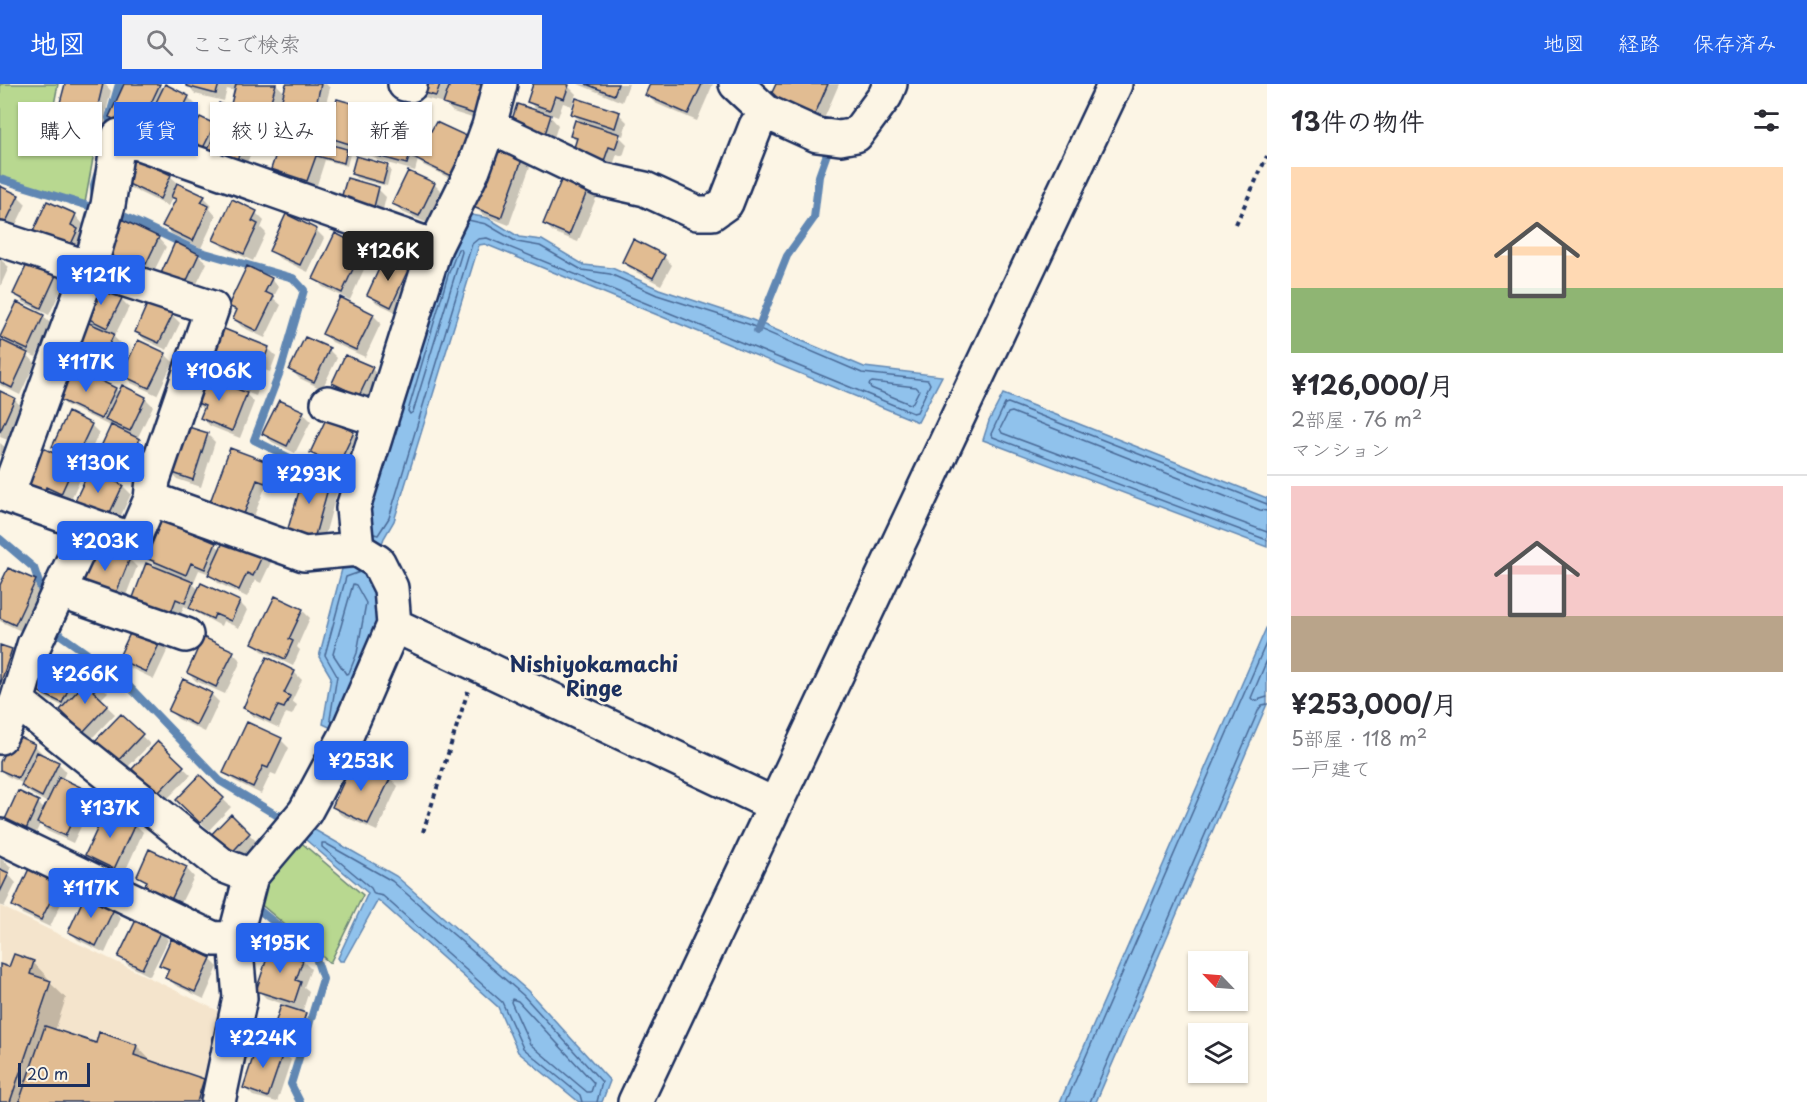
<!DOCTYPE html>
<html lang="ja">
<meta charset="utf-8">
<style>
body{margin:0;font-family:"Playpen Sans","Klee One",sans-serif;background:#f2f2f3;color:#2b2b33;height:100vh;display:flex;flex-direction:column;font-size:22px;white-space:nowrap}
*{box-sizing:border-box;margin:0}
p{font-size:20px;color:#7c7c81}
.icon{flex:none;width:33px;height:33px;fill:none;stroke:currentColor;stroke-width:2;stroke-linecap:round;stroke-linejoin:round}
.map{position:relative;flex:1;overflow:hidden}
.side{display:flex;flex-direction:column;background:#fff;width:540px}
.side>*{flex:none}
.hud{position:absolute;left:18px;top:18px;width:570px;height:54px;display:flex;gap:12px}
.needle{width:39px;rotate:295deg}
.buttons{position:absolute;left:1188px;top:867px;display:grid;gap:12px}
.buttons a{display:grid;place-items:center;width:60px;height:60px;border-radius:0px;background:#fff;box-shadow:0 2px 4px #0004;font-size:30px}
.scale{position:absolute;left:18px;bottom:15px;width:72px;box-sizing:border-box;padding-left:6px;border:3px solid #1b2f5e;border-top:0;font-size:16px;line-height:21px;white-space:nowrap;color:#1b2f5e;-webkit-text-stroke:4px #fcf5e5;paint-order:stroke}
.price{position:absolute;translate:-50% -51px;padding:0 14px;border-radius:6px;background:#2563eb;color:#fff;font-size:20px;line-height:39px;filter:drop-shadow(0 2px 3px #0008)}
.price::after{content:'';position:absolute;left:50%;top:36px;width:18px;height:14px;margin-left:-9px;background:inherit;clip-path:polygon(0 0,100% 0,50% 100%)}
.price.active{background:#222;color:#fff}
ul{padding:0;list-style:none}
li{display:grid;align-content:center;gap:12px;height:318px;padding:0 24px}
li+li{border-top:2px solid #e1e1e2}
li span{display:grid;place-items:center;height:186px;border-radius:0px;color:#555}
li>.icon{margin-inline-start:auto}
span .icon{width:108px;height:108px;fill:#fffc;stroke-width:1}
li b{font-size:26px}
h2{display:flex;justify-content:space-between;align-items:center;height:72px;padding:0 24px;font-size:26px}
.chip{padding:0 21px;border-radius:0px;background:#fff;box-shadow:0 2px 4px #0004;font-size:21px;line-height:54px}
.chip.active{background:#2563eb;color:#fff}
header{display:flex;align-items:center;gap:36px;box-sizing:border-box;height:84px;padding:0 30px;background:#2563eb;color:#fff}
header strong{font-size:28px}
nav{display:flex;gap:33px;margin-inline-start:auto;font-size:21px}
.search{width:420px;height:54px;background:#f2f2f3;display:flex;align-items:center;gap:15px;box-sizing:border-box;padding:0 21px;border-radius:0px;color:#7c7c81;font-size:22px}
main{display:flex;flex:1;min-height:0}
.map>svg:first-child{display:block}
.built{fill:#f4e4cc}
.green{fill:#b8d890;stroke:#6a8477;stroke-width:1.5}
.water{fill:#90c2ec;stroke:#6187b3;stroke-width:1.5}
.shadow{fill:#0003}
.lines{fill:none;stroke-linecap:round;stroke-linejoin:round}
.shore{stroke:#4a6a97;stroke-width:1.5}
.stream{stroke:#6187b3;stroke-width:8}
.building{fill:#e1bc92;stroke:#1b2f5e;stroke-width:1.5}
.minor-casing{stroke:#1b2f5e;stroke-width:38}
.path{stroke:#1b2f5e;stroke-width:4;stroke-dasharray:4.5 4.5;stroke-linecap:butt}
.minor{stroke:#fcf5e5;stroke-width:33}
.labels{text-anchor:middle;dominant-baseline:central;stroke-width:5;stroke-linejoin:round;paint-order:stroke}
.quarter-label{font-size:21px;font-weight:bold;fill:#1b2f5e;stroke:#fcf5e5}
</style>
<header>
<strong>地図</strong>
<div class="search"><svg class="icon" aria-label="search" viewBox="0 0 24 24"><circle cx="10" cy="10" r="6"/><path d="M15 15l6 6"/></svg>ここで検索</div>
<nav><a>地図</a><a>経路</a><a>保存済み</a></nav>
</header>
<main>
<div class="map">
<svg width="1267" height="1018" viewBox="0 0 1267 1018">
<rect width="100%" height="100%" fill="#fcf5e5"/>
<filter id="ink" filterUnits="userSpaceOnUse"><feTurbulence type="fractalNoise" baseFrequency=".0167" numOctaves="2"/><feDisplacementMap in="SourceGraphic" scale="12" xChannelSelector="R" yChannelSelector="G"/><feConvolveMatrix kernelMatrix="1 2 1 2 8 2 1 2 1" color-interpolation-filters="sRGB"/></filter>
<g filter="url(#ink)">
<!-- built -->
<path class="built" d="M0 822 231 933 211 1018H0Z"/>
<!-- green -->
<path class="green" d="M0 0H58L52 31 98 47 85 119 0 94Z
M297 755 363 811 330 879 257 817Z"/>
<!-- water -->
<path class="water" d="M461 129 488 134 519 153 542 156 584 181 612 184 659 205 750 235 864 283 942 292 918 338 485 160 479 161 394 437 384 454 369 495 381 516 370 573 338 647 323 640 331 593 319 573 342 485 355 484 367 450 364 425Z
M1003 310 1267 414V463L983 356 989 337Z
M1267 542V620L1096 1018H1060Z
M306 741 396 792 528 907 610 997 602 1018H579L518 968 498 923 378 816 344 877H340L338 874 368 809 299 750Z"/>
<!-- shadow -->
<path class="shadow" d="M67 0H105L111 7 106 28 109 31 104 48 67 38 58 30Z
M126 0H157L164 6 188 13 196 21 184 46 176 43 170 56 137 36 132 47 118 41 110 33Z
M188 0H276L285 9 288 0H326L330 4 324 28 315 25 308 51 286 45 276 35 275 37 241 28 232 20 236 7 227 5 224 17 195 10Z
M413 0H497L485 38 453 28 444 19 420 13Z
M535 0H561L568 2 576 10 574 15 619 30 627 38 623 52 617 50 627 60 623 72 617 70 611 87 571 52 583 40 573 30 577 16 574 15 572 22 563 19 558 33 547 29 558 41 553 57 521 46 540 29 529 18Z
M578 0H629L622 18Z
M652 0H713L697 37 655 19 647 11Z
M777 0H839L820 44Z
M338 17 366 25 374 33 364 69 343 63 350 70 347 82 325 76 316 104 281 93 273 85 319 62 321 64H340L328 53Z
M215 31 262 41 270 49 266 56 259 52 243 87 217 75 207 65 205 70 192 64 214 41 219 46 223 38Z
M417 42 425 50 463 101 423 81 418 76 415 87 377 76 369 68Z
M498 59 532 77 509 141 483 131 475 123Z
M130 73 170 92 179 100 204 113 212 121 210 125 216 132 201 164 172 150 164 142 177 116 173 112 168 122 128 103Z
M387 82 391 86 387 102 356 94 353 90Z
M566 89 599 107 578 158 553 148 545 140Z
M434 100 442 108 427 139 402 128 394 119Z
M0 104 18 112 26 120 12 149 0 143Z
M378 105 386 113 381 134 350 126Z
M256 129 264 137 261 144 266 149 253 177 223 163 215 155Z
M75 131 83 140 79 148 86 154 76 176 41 159Z
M316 146 324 154 308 188 279 174 271 166Z
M158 154 166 163 154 187 146 183 141 193 106 172Z
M634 157 664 173 672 181 661 201 632 186 623 178Z
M176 160 198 171 207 179 191 212 168 201Z
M362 164 370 172 350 216 323 203 315 195Z
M0 175 9 183 0 203Z
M385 176 408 187 416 195 400 230 377 219 369 211Z
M56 190 65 198 49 231 23 218 15 210Z
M271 195 279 203 273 214 281 221 265 254 242 243 234 235 237 229 230 222Z
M121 215 129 223 114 253 121 260 106 292 80 280 72 272 94 242 83 231Z
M172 231 180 239 167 266 145 256 136 247Z
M373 231 381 239 365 273 332 258 324 249Z
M43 232 51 240 36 273 25 268 35 279 20 311 0 301V263L2 258 12 263 2 253Z
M268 264 276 272 270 288 259 284 256 293 261 298 256 312 243 307 254 318 240 354 210 342 202 334 205 326 193 317 218 299 207 288Z
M329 266 337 274 322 305 299 294 291 286Z
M165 270 173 278 157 311 131 299 123 291Z
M72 284 116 305 120 309 145 314 153 322 137 355 147 364 134 392 122 386 116 399 123 402 131 410 116 442 83 427 106 393 94 381 112 343 66 321 58 313Z
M372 285 380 293 367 319 341 307 333 299Z
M0 309 15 316 23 324 8 356 0 353Z
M303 329 311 337 295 369 272 358 264 350Z
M91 341 99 349 84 381 62 370 53 362Z
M353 349 361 357 346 389 320 377 312 369Z
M207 350 215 358 201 403 177 395 169 387Z
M0 359 12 369 0 396Z
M43 366 75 381 83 389 70 417 55 410 51 417 35 409Z
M272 381 280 389 273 406 265 404 252 437 220 425 212 417Z
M330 396 338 404 322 462 297 455Z
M215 460 221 466 263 469 271 478 261 499 255 496 247 513 218 499 210 490 199 486 193 500 199 506 239 518 247 526 239 544 223 537 221 542 184 522 177 541 141 527 160 486 148 474Z
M99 463 129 475 137 483 121 524Z
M35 498 43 506 23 548 0 537V505Z
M302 526 310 534 297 563 300 566 293 582 262 567 254 559Z
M160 557 168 565 154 595 128 583 120 575Z
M0 563 11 566 19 574 8 608 0 606Z
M233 569 241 577 225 610 196 597 188 589Z
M51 570 79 584 87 592 81 604 92 593 108 608 100 616 115 630 92 654 62 626 64 623 43 612 34 604Z
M294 588 302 596 292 617 297 621 292 631 286 629 279 644 253 632 245 624Z
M211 610 219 618 205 648 178 635 170 627Z
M121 632 150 660 122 689 93 661Z
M281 656 289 664 276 691 271 689 261 710 233 696 225 688Z
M158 659 191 691 166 716 134 685Z
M34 661 42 669 41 671 58 679 66 687 62 696 86 707 94 715 73 759 47 747 40 740 31 759 11 750 18 709 38 719 45 726 48 719 31 710 23 702 24 700 7 692 0 686V681Z
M200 693 231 723 209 746 178 716Z
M390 694 398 702 377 747 341 731 333 723Z
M231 732 257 758 233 783Z
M135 740 143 748 123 792 95 778 87 770Z
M0 773 11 783 8 790 16 799 4 823 0 821Z
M33 780 58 797 56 801 66 809 50 843 22 830 14 822Z
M186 784 194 793 178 825 139 791Z
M113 826 121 834 105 869 78 856 70 848Z
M162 846 161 848 168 856 150 892 128 881 120 873Z
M286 859 294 867 292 873 303 877 311 885 304 903 309 907 302 929 313 938 306 962 283 954 274 946 283 920 266 914 258 906Z
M210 875 218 883 204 915 175 901 167 893 169 888 161 880Z
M33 878 49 895V898L66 914 55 947 97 961 137 962 153 979 204 996 220 1012 218 1018H198L203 1004H200L195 1018H0V882L10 885Z
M283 968 291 976 277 1018 253 1012 244 1003Z"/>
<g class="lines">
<!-- shore -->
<path class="shore" d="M458 165H461L462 168 413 328 410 330 408 327 448 191Z
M872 298 916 303 919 306 913 318 910 320 871 304 869 300Z
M1267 420 1008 319 1005 320 991 350 993 353 1267 456
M1267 427 1260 426 1012 328 1008 329 1000 345 1002 349 1267 448
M374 450 378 451 389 434 472 160 478 155 487 154 913 329 917 328 930 300 928 296 862 289 748 240 657 211 610 190 582 186 540 162 517 158 486 140 468 136
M353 500 356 501 366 519 357 569 349 589 346 590 333 570Z
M1267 576 1251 614 1254 617 1267 613
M332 638 330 635 337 592 325 571 346 493 360 488
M512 915 518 917 594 999 591 1008H587L530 960 511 918Z
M582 1018 580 1011 523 964 502 918 383 812 374 810 371 804 322 763V759H325L392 797 523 911 602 998 597 1018
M1066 1018 1267 557
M1090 1018 1259 625 1262 621 1267 620"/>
<!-- stream -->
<path class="stream" d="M101 74 100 62 112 42 109 34 119 0
M0 95 95 124 94 101 98 88
M126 133 198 167 293 194 304 206 281 285 254 356 296 377 346 392
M757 247 787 172 814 134 819 92 829 64
M0 455 34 484 44 514
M54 543 55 547 120 593 220 697 278 732 284 729 289 733
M259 826 315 871 323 895 291 1000 300 1018"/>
</g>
<!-- building -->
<path class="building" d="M65 0H103L98 21 101 22 96 41 57 30Z
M124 0H160L143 36 129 29 124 40 109 33Z
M165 0 189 12 176 39 168 36 162 49 145 41Z
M186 0H219L216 10 186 2Z
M236 0H276L267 30 231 20Z
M286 0H321L316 21 307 18 300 44 276 38Z
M412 0H440L436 12 410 5Z
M450 0H487L477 31 443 20Z
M533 0H566L569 1 564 15 555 12 550 26 527 18Z
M586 0H618L614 11Z
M650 0H702L688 30 645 11Z
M776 0H828L812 37 768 17Z
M576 14 620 28 615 44 571 30Z
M337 15 366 23 356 62 327 53Z
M219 19 263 39 258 49 251 45 235 80 207 67 222 35 213 31Z
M517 20 551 31 545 50 511 39Z
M378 29 418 41 407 80 367 69Z
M200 33 215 40 201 68 187 61Z
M575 36 620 50 615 65 609 63 603 80 572 70 577 54 570 52Z
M436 38 473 55 455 94 413 74 426 45 431 47Z
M283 49 320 61 307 97 271 85Z
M497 57 525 67 501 134 473 123Z
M321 58 347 65 344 79 317 72Z
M129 71 171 91 160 115 118 95Z
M356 72 388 81 383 99 351 90Z
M408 87 435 99 419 132 392 120Z
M565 87 591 98 569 151 543 140Z
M347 94 379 103 373 127 340 118Z
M177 99 205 112 201 118 209 122 193 157 162 142 176 115 171 113Z
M0 102 19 111 4 142 0 140Z
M232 115 257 127 252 137 258 140 244 170 213 156Z
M47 117 76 130 71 141 78 145 67 169 31 152Z
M286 130 317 145 300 181 269 167Z
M121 135 159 153 146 180 137 176 133 186 104 172Z
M335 149 363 163 342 209 313 195Z
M633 155 665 171 653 194 622 178Z
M175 158 199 170 183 205 159 194Z
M384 174 408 186 391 223 367 211Z
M29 176 57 189 41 224 13 210Z
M247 182 272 194 265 208 274 212 257 247 233 235 237 226 228 222Z
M95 201 122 214 107 244 81 231Z
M340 213 374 230 356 266 322 250Z
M17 218 44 231 28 266 0 253Z
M148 218 173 230 159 259 135 248Z
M87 238 114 250 98 285 70 272Z
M222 244 269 263 262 281 251 277 248 286 254 289 248 305 205 288Z
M305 253 330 264 314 298 289 286Z
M1 256 28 269 12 304 0 298Z
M138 256 166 269 149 304 121 291Z
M345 271 373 283 359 312 332 299Z
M71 282 116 304 101 335 56 314Z
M202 291 247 309 232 347 200 334 205 322 192 317Z
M122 301 146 313 130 347 105 336Z
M0 307 15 314 0 348Z
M279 316 304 327 287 362 262 350Z
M68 328 92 340 76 374 52 363Z
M326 335 354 348 338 382 310 369Z
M111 341 140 355 125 385 113 379 108 390 92 382Z
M182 341 208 349 193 396 167 387Z
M43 364 75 379 61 410 46 403 43 410 25 402Z
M230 364 273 380 265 399 257 396 244 430 210 418Z
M90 385 123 401 107 435 74 419Z
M305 387 331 394 314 455 287 448Z
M162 436 216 459 205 485 191 479 186 491 146 474Z
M224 456 264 468 253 492 247 489 239 506 208 491Z
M98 461 130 474 113 517 78 497Z
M146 479 193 498 185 519 176 515 169 534 131 519Z
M8 484 36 496 15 541 0 534V501Z
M201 499 240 517 231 537 215 530 213 535 189 524Z
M275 512 303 525 289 555 293 557 285 575 252 559Z
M133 543 161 556 146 588 118 575Z
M203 553 234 567 216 603 187 589Z
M0 561 12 565 0 601Z
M50 569 79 582 62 619 33 605Z
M267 573 295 587 284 609 290 612 284 624 278 622 270 637 243 624Z
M92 591 101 599 93 607 108 621 83 648 60 626Z
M183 595 212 609 196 641 168 627Z
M121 630 143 650 113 682 91 661Z
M247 638 282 654 268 684 263 682 253 703 223 689Z
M13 650 35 660 18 694 0 686V678Z
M158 657 184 682 157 710 132 685Z
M37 668 59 678 42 713 21 702Z
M354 675 391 693 368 740 332 723Z
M200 691 224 714 200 739 176 716Z
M59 693 87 706 65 752 37 739Z
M18 707 39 717 23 752 2 742Z
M107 724 136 738 114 785 85 771Z
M231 730 250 749 224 777 204 758Z
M149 765 187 783 170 818 143 805 147 797 137 792Z
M32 778 51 787 47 795 59 800 41 836 12 822Z
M0 785 9 789 0 808Z
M88 805 114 825 96 862 68 848Z
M139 830 161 846 142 885 118 873Z
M274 853 287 858 283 869 303 876 296 896 301 898 294 919 256 907Z
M171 855 211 874 195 908 165 894 169 885 159 881Z
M14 870 34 877 30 890 51 897 10 1018H0V880L9 883Z
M281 921 306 929 298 954 273 946Z
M45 942 96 959 99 948 137 961 134 971 204 995 197 1018H19Z
M258 958 284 966 268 1013 243 1004Z"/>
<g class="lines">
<!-- minor casing -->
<g class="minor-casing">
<path id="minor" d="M405 0 410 1
M736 0 766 28 817 51 840 54 856 51 885 12 890 0
M489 42 600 95 645 105 697 129H712L726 119 756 42 766 28
M0 155 212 224 153 396 151 415
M328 319 381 336
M0 409 133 456 151 415 304 470 357 465 378 478 391 504 394 541 775 721
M7 411 90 183 108 121 119 52 435 163
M90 441 34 561 17 617 222 781 251 792
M357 465 353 424 435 163 473 86 489 42 500 0
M60 507 186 551
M0 653 17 617
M0 752 214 855 235 854
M218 1018 240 914 235 854 251 792 305 728 346 652 394 541
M635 1018 1115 0"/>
</g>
<!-- path -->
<path class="path" d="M1236 140 1267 72
M423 748 468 607"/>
<!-- minor -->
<use href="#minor" class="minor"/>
</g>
</g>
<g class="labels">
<!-- quarter labels -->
<g class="quarter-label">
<text x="594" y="579">Nishiyokamachi<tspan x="594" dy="24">Ringe</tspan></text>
</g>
</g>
</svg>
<div class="buttons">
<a><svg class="needle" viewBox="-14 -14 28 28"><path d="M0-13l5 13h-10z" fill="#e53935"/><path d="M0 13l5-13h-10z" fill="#7c7c81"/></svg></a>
<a><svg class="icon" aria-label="layers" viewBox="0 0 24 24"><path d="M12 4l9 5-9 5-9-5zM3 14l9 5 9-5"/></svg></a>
</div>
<div class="scale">20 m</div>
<b class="price active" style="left:388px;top:198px">¥126K</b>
<b class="price" style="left:101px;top:222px">¥121K</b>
<b class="price" style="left:86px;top:309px">¥117K</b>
<b class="price" style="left:219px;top:318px">¥106K</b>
<b class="price" style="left:98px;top:410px">¥130K</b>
<b class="price" style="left:309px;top:421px">¥293K</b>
<b class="price" style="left:105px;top:488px">¥203K</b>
<b class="price" style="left:85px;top:621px">¥266K</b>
<b class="price" style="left:361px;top:708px">¥253K</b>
<b class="price" style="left:110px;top:755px">¥137K</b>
<b class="price" style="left:91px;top:835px">¥117K</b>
<b class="price" style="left:280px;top:890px">¥195K</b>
<b class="price" style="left:263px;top:985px">¥224K</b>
<div class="hud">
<a class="chip">購入</a>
<a class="chip active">賃貸</a>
<a class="chip">絞り込み</a>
<a class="chip">新着</a>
</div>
</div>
<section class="side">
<h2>13件の物件<svg class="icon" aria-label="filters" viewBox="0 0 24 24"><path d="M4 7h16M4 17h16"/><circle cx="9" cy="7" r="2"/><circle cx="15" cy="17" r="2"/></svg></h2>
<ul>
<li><span style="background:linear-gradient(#ffd9b3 65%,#8fb573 0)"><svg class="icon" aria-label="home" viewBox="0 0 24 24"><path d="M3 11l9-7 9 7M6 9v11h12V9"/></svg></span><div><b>¥126,000/月</b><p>2部屋 · 76 m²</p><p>マンション</p></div></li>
<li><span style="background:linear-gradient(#f6c9c9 70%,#b9a48a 0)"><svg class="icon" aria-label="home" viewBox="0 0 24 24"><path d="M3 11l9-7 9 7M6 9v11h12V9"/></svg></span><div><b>¥253,000/月</b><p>5部屋 · 118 m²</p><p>一戸建て</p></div></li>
</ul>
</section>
</main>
